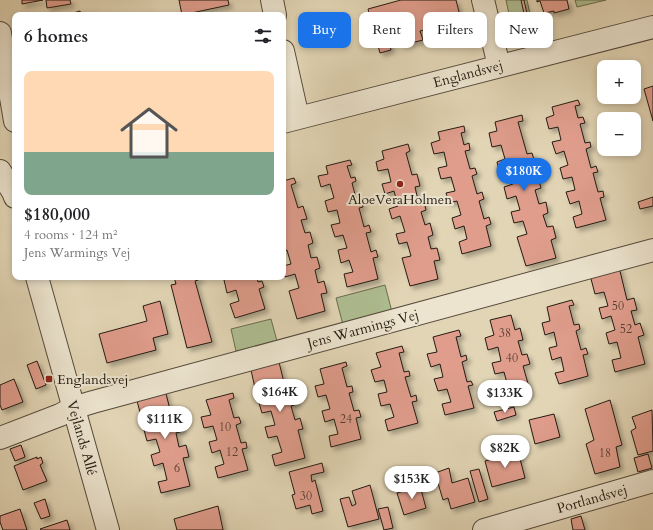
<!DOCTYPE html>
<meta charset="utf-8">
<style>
body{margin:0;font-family:Cardo,serif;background:#f6f6f6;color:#202124;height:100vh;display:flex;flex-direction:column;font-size:15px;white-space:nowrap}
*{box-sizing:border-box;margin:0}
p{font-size:13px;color:#757577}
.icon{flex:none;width:22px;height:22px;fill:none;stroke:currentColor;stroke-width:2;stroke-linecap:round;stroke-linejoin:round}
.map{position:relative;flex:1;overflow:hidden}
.panel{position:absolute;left:12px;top:12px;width:274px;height:268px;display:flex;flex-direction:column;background:#fff;border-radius:8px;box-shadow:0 2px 6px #0003}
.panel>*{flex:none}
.top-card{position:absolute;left:298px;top:12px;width:295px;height:36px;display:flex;gap:8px}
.buttons{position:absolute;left:597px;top:60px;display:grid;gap:8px}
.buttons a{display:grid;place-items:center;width:44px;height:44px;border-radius:8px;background:#fff;box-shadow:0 2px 6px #0003;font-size:20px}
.price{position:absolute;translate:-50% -34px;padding:0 9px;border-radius:14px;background:#fff;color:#222;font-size:13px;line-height:26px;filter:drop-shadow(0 1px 2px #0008)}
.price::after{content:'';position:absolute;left:50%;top:24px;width:12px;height:9px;margin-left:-6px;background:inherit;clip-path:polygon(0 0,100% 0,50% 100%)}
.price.current{background:#1a73e8;color:#fff}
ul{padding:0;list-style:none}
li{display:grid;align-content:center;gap:8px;height:212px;padding:0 12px}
li span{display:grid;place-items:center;height:124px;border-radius:8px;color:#555}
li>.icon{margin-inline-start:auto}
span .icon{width:72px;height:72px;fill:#fffc;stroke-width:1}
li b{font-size:17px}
h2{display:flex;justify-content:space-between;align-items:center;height:48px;padding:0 12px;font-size:17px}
.chip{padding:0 14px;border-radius:8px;background:#fff;box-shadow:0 2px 6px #0003;font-size:14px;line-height:36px}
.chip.current{background:#1a73e8;color:#fff}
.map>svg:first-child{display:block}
.green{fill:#aebe91;stroke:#696c52}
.building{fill:#e09d8c;stroke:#241b12;filter:url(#shadow)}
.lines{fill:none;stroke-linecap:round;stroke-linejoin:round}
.minor-casing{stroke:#544a3b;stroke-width:24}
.minor{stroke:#ece4cf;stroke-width:22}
.poi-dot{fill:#8f2418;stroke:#ece4cf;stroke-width:1.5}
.labels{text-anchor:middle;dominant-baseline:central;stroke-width:4;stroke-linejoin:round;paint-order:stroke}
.number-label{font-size:12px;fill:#533c30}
.street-label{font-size:14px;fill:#241b12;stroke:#ece4cf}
.poi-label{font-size:14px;fill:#241b12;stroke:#ece4cf}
</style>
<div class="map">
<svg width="653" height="530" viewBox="0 0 653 530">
<defs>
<filter id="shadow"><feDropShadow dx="3.5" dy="3.5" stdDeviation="2" flood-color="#0004"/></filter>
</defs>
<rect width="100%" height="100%" fill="#e2d5b5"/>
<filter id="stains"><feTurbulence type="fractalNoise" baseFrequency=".005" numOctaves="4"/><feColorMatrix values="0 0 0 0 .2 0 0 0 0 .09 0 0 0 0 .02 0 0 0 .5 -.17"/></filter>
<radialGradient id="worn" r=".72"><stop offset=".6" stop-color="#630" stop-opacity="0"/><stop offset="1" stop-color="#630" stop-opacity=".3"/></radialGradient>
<!-- green -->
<path class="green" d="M506 0H527L530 14 510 19Z
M575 0H606L577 7Z
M385 285 392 312 343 325 336 298Z
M271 319 277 341 236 351 231 329Z"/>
<!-- building -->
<path class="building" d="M22 0H43L22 4Z
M46 0H70L71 4 47 8Z
M179 0H228L229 5 182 15Z
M401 0H456L461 20 420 31 423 40 403 45 401 35 388 38 391 50 380 53 368 9Z
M521 0H524L528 18H525Z
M537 0H567L569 9 554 13V11L544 13 540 1 537 2Z
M80 11 81 15H66Z
M653 86V121L644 89Z
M578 100 580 105 575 106 578 118 583 117 585 123 580 124 585 143 590 142 591 147 586 149 591 168 596 166 598 172 593 173 598 192 603 191 604 197 600 198 606 220 576 228 573 217 582 214 579 201 570 204 566 192 575 190 572 177 563 179 560 168 568 165 564 151 556 154 552 142 561 140 558 127 549 129 546 118 554 115 552 107Z
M522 115 523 121 518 122 527 154 532 153 535 163 528 165 533 180 538 178 541 188 535 190 539 204 546 202 548 213 543 215 547 227 553 226 556 238 551 240 556 258 526 266 517 237 527 234 523 221 514 223 511 212 520 210 516 196 507 199 504 187 513 184 509 172 500 174 497 162 505 159 501 145 492 147 489 133 497 131 495 122Z
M464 126 465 132 461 133 464 145 469 143 470 150 465 151 470 169 475 168 477 174 472 176 477 194 482 192 484 199 479 201 484 219 489 217 491 224 486 226 491 246 462 254 459 242 467 239 464 226 455 229 452 218 461 215 457 201 449 203 446 193 455 191 451 177 441 179 438 168 447 166 444 152 434 154 431 143 440 140 438 132Z
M408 144 410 151 406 153 412 175 417 174 420 186 415 187 418 200 423 198 426 210 421 212 425 225 430 223 433 235 428 237 431 249 437 248 440 260 434 261 438 279 410 286 402 258 411 256 407 242 399 244 396 234 405 232 400 216 392 219 389 209 398 206 394 191 385 194 382 184 391 182 388 169 378 171 376 162 384 159 382 151Z
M350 160 352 165 347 166 351 178 355 177 356 181 352 183 357 202H362L363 207 359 208 364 227 369 225 371 232 366 233 371 252 376 250 378 257 373 258 378 279 347 287 344 274 353 272 349 260 341 263 338 250 347 248 343 235 335 237 331 225 340 223 337 210 328 212 325 201 334 198 330 184 321 187 318 176 328 174 326 166Z
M294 178 296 183 291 185 298 208 303 206 307 219 301 220 305 233 310 232 313 243 308 245 311 258 317 257 320 268 315 270 318 283 324 281 327 293 321 294 325 311 297 319 289 291 299 288 295 274 285 277 283 270V266L291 264 287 250 283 252V239H284L283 235V181Z
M653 197V206L640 209 638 202Z
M619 267 627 300 634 298 637 310 631 311 635 325 640 323 644 335 638 337 645 364 615 372 612 360 621 358 617 342 609 344 606 333 615 330 611 316 602 319 599 308 608 306 604 292 595 294 590 275Z
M174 277H200L201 279 195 281 212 342 187 348 171 285 176 284Z
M232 277H257L258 282 262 281 264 287 259 289 265 309 235 318 230 304 239 301 236 290 227 293 224 280Z
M572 300 574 305 569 306 574 325 579 324 580 329 576 331 581 350 586 348 588 354 583 355 588 376 559 384 555 373 564 371 561 357 552 360 549 348 557 346 554 332 545 335 542 323 550 321 547 307Z
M160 301 168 334 153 338 156 350 107 363 99 334 147 321 143 306Z
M511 315 515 330 520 328 523 340 518 341 522 355 527 354 530 364 523 366 531 394 502 401 499 390 508 387 504 372 495 374 492 363 501 361 498 347 488 350 485 338 494 335 490 320Z
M459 330 461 336 456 337 461 357 466 355 467 360 462 362 467 382 471 381 473 385 468 386 474 408 445 415 442 404 451 402 447 389 438 391 434 379 443 377 440 364 431 367 427 354 437 352 433 337Z
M402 346 404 352 399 353 404 372 409 371 410 376 405 377 411 397 416 395 417 401 412 402 418 423 388 431 385 420 394 417 390 404 381 406 378 394 387 392 384 380 375 382 371 370 381 367 376 353Z
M37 361 46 385 36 389 27 365Z
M279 362 287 395 293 393 297 404 291 406 295 420 300 418 303 429 298 430 305 458 275 466 272 455 282 452 277 436 268 438 265 427 275 425 271 411 262 413 259 403 268 400 264 386 255 388 251 370Z
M346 362 347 366 342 368 347 387 352 386 353 392 349 393 354 411 359 410 361 417 356 418 361 439 331 447 329 436 338 434 334 419 325 422 322 411 330 409 326 395 318 397 315 386 324 384 320 369Z
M14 379 23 402 2 410 0 405V385Z
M165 390 173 421 179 420 183 431 176 433 179 447 186 445 189 457 183 458 190 486 161 493 158 482 167 480 163 463 154 466 151 455 160 452 156 439 147 441 144 430 153 427 150 413 141 416 136 397Z
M233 393 234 398 229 400 234 418 239 417 241 423 236 425 241 443 246 442 247 448 242 449 248 470 218 478 215 467 224 464 220 450 212 453 209 442 217 440 213 426 204 428 201 417 211 415 206 400Z
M610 400 622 445 616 447 620 467 595 474 586 444 594 440 585 409Z
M514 407 516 415 497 421 494 412Z
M652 410 653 451 638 455 631 431 636 428 632 417Z
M554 414 560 437 535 444 529 420Z
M21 445 25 457 15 461 10 449Z
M518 451 525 478 492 487 485 461Z
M648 454 652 468 638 472 634 458Z
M37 457V459L41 457 43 463 40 465 47 481 23 490 14 466Z
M322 463 324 472 311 475 312 482 315 480 323 511 312 514 310 505 296 509 292 495 295 494 289 472Z
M449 468 452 483 468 478 475 502 451 509 448 498 443 500 435 473Z
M479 469 488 499 479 502 470 471Z
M370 485 379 519 348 527 340 499 349 497 352 506 356 504 352 491Z
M420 486 426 508 404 515 397 493Z
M45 499 50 516 41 519 34 503Z
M218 506 223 530H177L174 519Z
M388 507 393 528 384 530 378 509Z
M20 509 27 530H3L0 522V516Z
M581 516 585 530H573L571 519Z
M67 520 70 530H41L40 529Z"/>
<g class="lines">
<!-- minor casing -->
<g class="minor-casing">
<path id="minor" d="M272 0 275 15
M483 0 499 66
M0 33 15 121
M283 51 298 118
M283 122 653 27
M0 171 13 192 15 197
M37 277 108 530
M0 438 60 415 73 408 93 402 653 250
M484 530 653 481"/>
</g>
<!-- minor -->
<use href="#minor" class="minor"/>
</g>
<!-- markers -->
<g class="poi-dot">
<circle cx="400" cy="184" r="4"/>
<rect x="45" y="375" width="8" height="8" rx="2"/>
</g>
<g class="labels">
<!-- number labels -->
<g class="number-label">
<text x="618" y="306">50</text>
<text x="626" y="329">52</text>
<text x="505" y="333">38</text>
<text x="512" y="358">40</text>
<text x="346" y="419">24</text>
<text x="225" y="427">10</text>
<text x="232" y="452">12</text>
<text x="605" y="453">18</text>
<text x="177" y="468">6</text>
<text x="306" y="496">30</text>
</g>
<!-- street labels -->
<g class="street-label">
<text transform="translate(468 74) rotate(-15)">Englandsvej</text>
<text transform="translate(363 329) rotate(-15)">Jens Warmings Vej</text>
<text transform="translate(82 438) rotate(74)">Vejlands Allé</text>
<text transform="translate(592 499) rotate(-16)">Portlandsvej</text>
</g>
<!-- poi labels -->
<g class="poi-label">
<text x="400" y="199">AloeVeraHolmen</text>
<text x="57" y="379" text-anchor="start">Englandsvej</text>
</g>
</g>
<rect width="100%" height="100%" filter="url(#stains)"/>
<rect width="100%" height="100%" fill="url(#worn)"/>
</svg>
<div class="buttons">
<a>+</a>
<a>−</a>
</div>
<b class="price current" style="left:524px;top:192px">$180K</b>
<b class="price" style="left:280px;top:413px">$164K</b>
<b class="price" style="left:505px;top:414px">$133K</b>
<b class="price" style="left:165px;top:440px">$111K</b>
<b class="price" style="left:505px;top:469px">$82K</b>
<b class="price" style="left:412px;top:500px">$153K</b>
<div class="top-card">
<a class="chip current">Buy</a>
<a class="chip">Rent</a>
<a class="chip">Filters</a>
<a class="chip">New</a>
</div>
<section class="panel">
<h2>6 homes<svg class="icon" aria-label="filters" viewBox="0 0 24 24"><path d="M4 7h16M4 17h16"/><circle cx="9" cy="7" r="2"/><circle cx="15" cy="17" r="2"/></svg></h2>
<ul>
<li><span style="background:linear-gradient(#ffd9b3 65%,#7fa58c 0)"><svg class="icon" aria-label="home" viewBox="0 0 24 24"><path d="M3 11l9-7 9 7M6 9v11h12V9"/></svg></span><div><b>$180,000</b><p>4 rooms · 124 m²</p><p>Jens Warmings Vej</p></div></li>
</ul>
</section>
</div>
